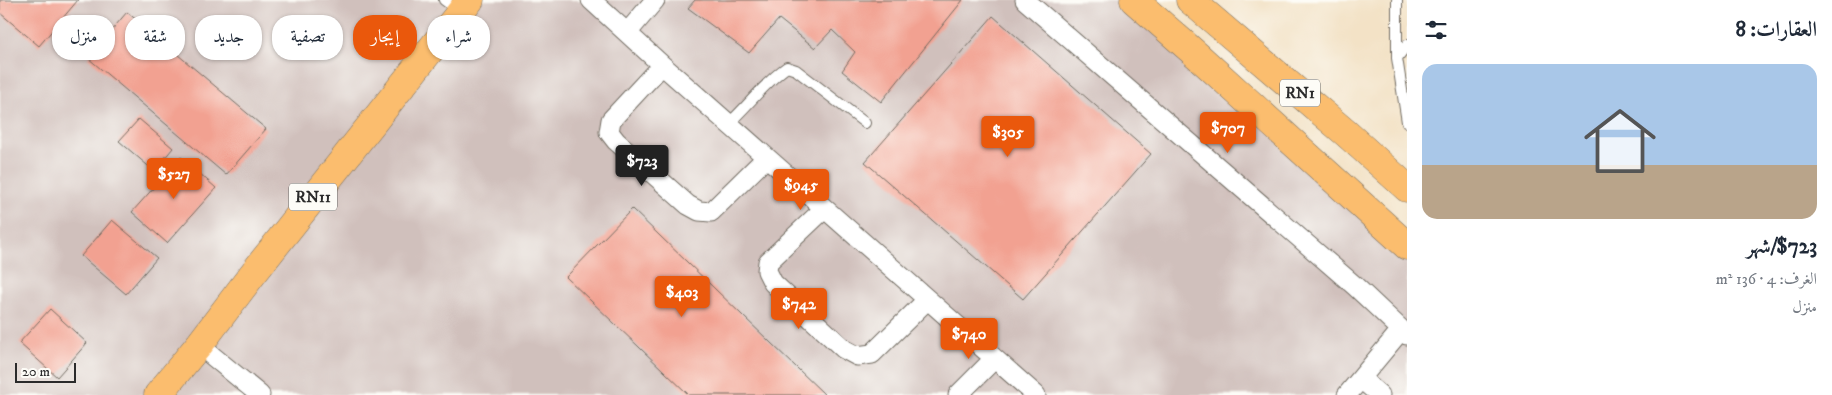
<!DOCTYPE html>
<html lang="ar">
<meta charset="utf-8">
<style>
body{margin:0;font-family:"IM FELL DW Pica",Amiri,serif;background:#f2f2f3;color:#1f2937;direction:rtl;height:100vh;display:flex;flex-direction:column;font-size:19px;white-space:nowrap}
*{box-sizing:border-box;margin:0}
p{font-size:16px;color:#747a83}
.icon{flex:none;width:28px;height:28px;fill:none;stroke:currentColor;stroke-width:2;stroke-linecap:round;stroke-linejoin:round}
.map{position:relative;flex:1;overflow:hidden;direction:ltr}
.sheet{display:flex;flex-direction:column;background:#fff;width:425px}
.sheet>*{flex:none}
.top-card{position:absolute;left:15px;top:15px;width:475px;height:45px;direction:rtl;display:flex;gap:10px}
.scale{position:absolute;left:15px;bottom:12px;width:61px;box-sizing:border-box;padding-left:5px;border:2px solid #2b2b2b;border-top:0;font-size:14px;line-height:18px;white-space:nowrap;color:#2b2b2b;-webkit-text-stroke:4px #fdfcf7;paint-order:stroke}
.price{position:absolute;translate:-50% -42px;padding:0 11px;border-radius:5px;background:#ea580c;color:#fff;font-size:16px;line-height:32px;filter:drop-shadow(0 1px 2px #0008)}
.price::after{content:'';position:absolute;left:50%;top:30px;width:15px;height:11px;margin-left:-8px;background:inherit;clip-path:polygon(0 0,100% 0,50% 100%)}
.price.selected{background:#222;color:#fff}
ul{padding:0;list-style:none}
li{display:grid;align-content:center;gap:10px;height:265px;padding:0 15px}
li span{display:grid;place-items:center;height:155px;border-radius:15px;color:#555}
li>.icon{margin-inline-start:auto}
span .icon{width:90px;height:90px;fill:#fffc;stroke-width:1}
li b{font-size:21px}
h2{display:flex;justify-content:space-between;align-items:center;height:60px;padding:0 15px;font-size:21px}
.pill{padding:0 18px;border-radius:20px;background:#fff;box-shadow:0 1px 4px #0004;font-size:18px;line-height:45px}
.pill.selected{background:#ea580c;color:#fff}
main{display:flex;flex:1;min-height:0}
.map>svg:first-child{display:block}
.industrial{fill:#d0c0bc}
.building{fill:#f2a191}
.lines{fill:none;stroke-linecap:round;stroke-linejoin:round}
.lane-casing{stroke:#716b61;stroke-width:12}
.street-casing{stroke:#716b61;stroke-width:21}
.primary-casing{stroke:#716b61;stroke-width:29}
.highway-casing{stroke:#716b61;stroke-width:29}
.lane{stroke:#fff;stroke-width:10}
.street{stroke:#fff;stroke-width:19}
.primary{stroke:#fbbd6e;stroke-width:28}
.highway{stroke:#fbbd6e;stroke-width:28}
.labels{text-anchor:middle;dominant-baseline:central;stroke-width:4;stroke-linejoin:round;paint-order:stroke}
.shield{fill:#fdfcf7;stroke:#6a6a68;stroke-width:1}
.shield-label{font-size:16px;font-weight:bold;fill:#2b2b2b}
</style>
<main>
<section class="sheet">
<h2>العقارات: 8<svg class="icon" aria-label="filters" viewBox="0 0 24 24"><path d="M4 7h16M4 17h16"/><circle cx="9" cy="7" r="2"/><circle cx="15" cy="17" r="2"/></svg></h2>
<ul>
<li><span style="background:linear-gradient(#a9c7e8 65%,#b9a48a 0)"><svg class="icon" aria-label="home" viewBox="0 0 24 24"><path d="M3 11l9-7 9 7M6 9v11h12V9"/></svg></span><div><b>$723/شهر</b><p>الغرف: 4 · 136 m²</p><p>منزل</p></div></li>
</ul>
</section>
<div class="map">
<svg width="1407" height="395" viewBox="0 0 1407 395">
<rect width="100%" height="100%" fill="#fdfcf7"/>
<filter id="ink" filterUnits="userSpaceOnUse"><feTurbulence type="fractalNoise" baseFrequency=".02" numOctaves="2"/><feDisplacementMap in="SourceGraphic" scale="10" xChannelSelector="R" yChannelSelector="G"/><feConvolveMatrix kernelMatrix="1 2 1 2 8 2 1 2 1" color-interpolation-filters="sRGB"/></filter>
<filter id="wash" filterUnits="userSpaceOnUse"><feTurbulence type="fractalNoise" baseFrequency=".0096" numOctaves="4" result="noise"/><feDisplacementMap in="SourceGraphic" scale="20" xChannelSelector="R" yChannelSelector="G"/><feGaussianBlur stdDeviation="1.12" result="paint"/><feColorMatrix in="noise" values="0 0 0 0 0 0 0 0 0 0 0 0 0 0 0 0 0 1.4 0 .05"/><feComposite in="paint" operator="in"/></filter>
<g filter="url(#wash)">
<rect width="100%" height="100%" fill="#f3e2c6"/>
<!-- industrial -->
<path class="industrial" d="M0 0H1152L1407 245V395H0Z"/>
<g id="blocks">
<!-- building -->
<path class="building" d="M0 0H78L39 46 0 13Z
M695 0H963L881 102 842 71 855 52 832 30 815 48 779 19 749 53 688 8Z
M127 12 266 129 226 175 88 58Z
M993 16 1151 154 1023 299 865 162Z
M139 119 173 148 154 171 119 141Z
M181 157 216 188 167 243 132 212Z
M632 209 825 395H689L566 277Z
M112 220 157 258 126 294 81 256Z
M50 309 87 343 57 377 19 343Z"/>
</g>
</g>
<g filter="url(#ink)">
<use href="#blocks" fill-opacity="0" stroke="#716b61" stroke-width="1"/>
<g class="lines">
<!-- lane casing -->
<g class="lane-casing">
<path id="lane" d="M444 0 459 11
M1397 0V58L1407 122
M1397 58 1407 45
M728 124C748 106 765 82 787 67L796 70 865 123"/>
</g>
<!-- street casing -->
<g class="street-casing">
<path id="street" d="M591 0 662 65 1036 395
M1025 0 1355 286 1407 335
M627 33 655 0
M662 65 611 120 609 132 616 141 688 205 699 211 711 212 766 158
M824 209 768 262 767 271 773 283 844 349 857 356 872 354 927 300
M199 345 260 395
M1361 379 1380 395
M958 395 994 359
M1347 395 1401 330"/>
</g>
<!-- primary casing -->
<g class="primary-casing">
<path id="primary" d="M158 395 199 345 252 275 470 0"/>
</g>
<!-- highway casing -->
<g class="highway-casing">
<path id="highway" d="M1134 0 1199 57 1407 246
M1190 0 1347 134 1407 188"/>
</g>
<!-- lane -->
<use href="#lane" class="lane"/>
<!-- street -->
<use href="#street" class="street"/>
<!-- primary -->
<use href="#primary" class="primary"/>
<!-- highway -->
<use href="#highway" class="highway"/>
</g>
</g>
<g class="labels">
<!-- shield labels -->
<g class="shield">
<rect x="1280" y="79.5" width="40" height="27" rx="4"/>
<rect x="289" y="183.5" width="48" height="27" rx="4"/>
</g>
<g class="shield-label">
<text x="1300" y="93">RN1</text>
<text x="313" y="197">RN11</text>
</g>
</g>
</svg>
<div class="scale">20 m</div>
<b class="price" style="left:1228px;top:154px">$707</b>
<b class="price" style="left:1008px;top:158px">$305</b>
<b class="price selected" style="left:642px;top:187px">$723</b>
<b class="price" style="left:174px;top:200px">$527</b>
<b class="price" style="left:801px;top:211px">$945</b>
<b class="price" style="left:682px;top:318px">$403</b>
<b class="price" style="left:799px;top:330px">$742</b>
<b class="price" style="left:969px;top:360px">$740</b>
<div class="top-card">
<a class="pill">شراء</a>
<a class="pill selected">إيجار</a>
<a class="pill">تصفية</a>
<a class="pill">جديد</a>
<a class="pill">شقة</a>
<a class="pill">منزل</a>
</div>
</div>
</main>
